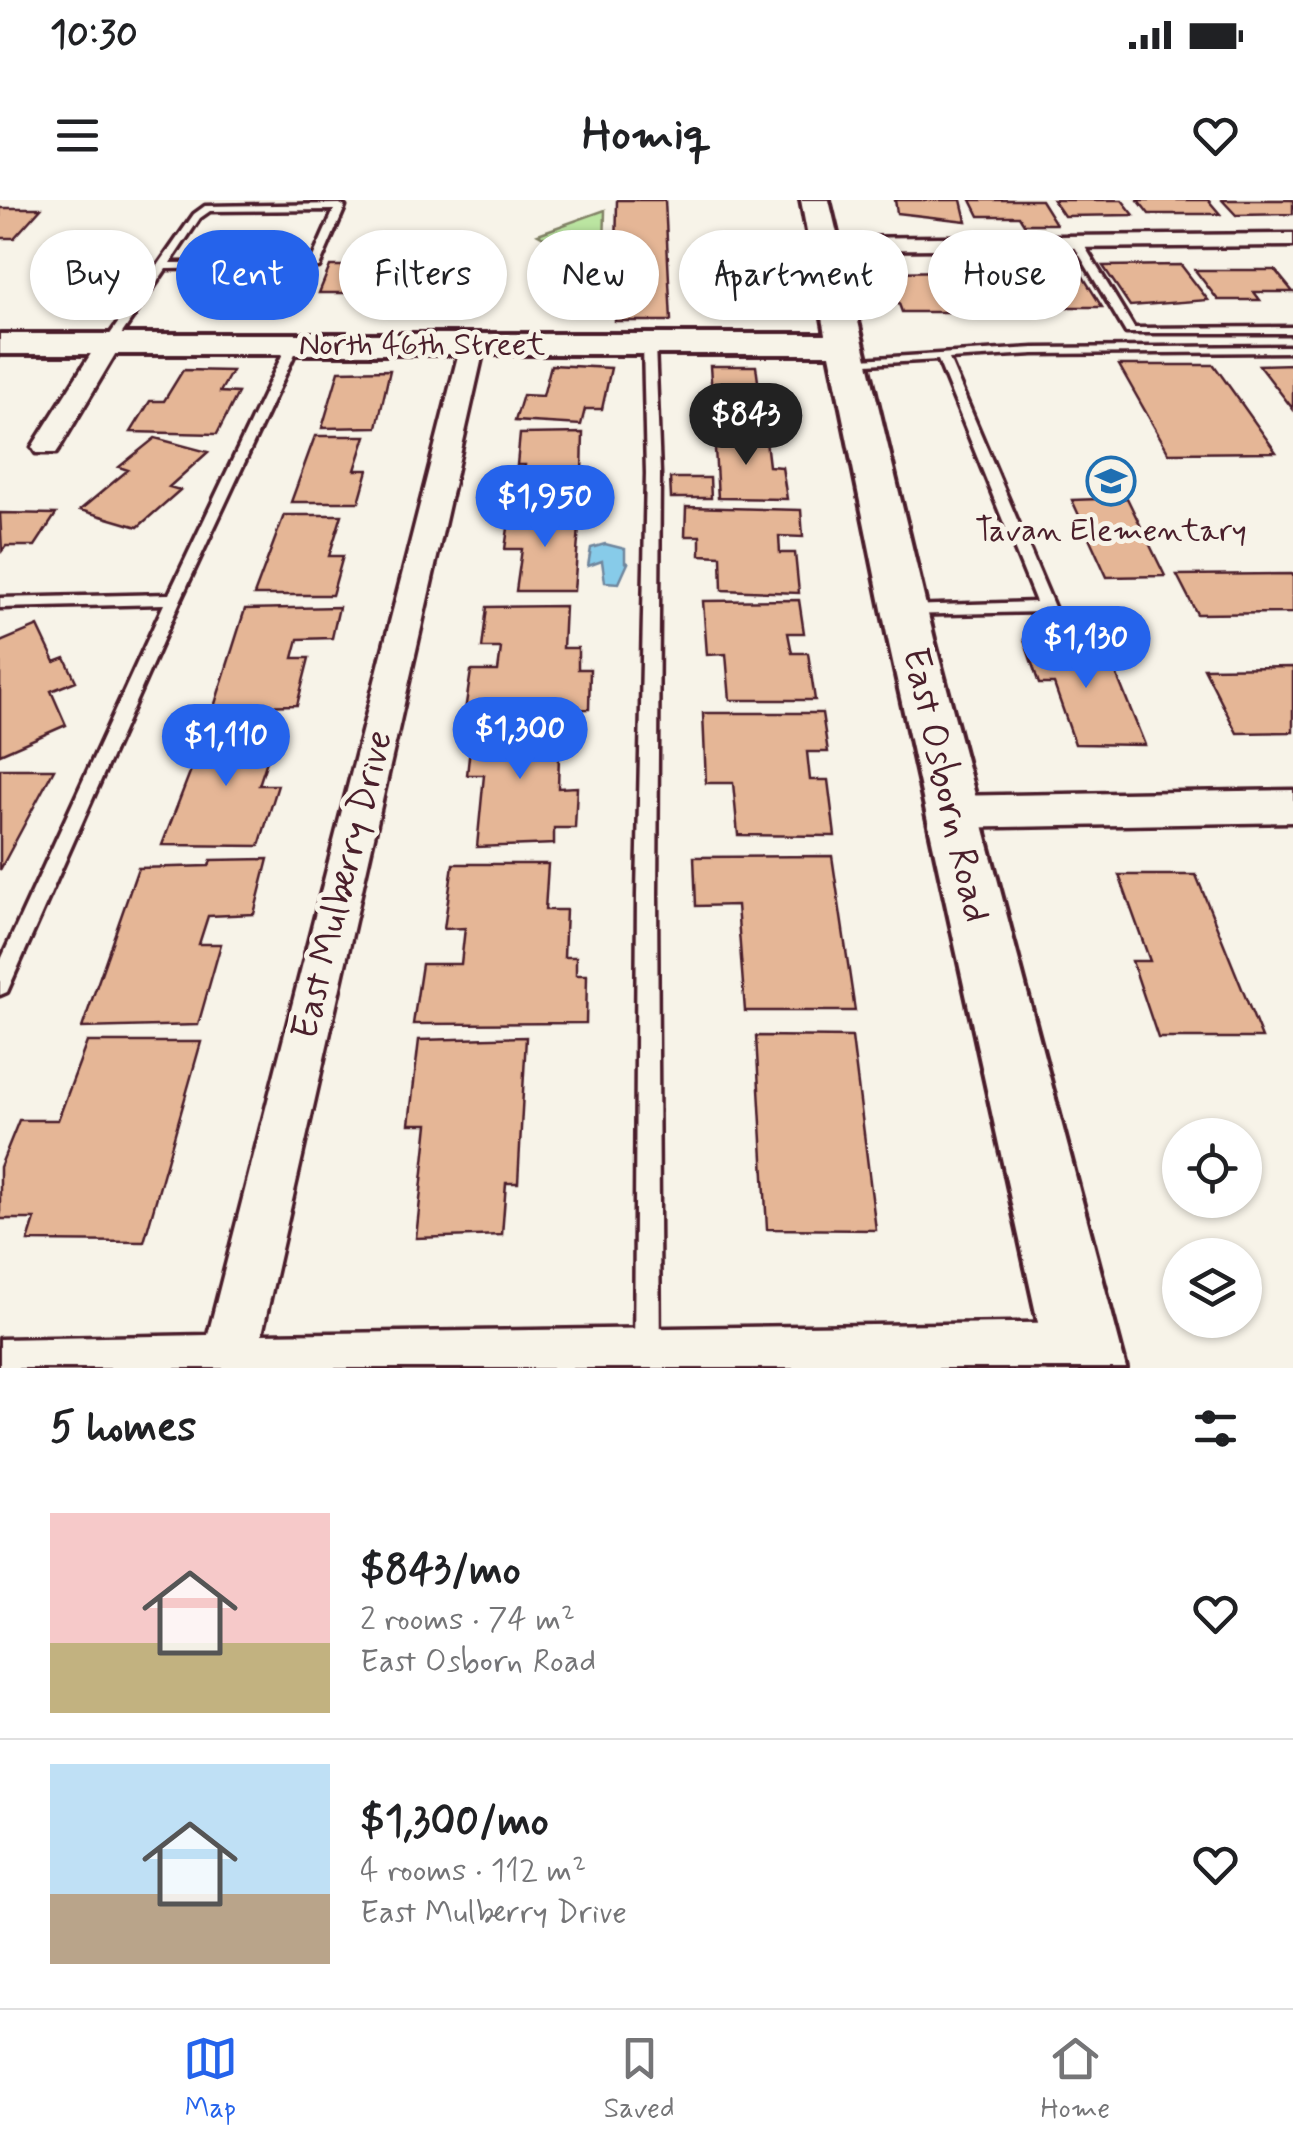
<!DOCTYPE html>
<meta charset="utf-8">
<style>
body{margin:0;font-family:Mynerve,sans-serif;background:#f6f6f6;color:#202124;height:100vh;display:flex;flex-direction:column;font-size:38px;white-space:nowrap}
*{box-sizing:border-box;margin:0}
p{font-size:32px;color:#757577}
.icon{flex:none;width:55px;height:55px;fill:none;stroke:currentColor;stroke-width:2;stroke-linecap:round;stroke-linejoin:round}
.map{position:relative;height:1168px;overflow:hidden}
.sheet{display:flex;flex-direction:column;background:#fff;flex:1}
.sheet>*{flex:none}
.guide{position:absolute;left:30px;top:30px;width:1235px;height:90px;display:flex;gap:20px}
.buttons{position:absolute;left:1162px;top:918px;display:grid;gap:20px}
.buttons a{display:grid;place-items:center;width:100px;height:100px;border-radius:50%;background:#fff;box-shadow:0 2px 8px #0004;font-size:50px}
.price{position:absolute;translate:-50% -85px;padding:0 22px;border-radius:35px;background:#2563eb;color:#fff;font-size:32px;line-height:65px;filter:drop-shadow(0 2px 5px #0008)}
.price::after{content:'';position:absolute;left:50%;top:60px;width:30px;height:22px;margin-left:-15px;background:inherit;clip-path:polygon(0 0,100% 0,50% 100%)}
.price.selected{background:#222;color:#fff}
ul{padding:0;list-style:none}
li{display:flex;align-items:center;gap:30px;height:250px;padding:0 50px}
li+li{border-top:2px solid #e0e0e0}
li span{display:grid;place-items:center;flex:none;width:280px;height:200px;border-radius:0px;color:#555}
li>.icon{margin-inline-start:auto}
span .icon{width:120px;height:120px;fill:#fffc;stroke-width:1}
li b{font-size:42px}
h2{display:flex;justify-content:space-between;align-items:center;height:120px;padding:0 50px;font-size:42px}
.pill{padding:0 35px;border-radius:45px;background:#fff;box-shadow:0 2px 8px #0004;font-size:35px;line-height:90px}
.pill.selected{background:#2563eb;color:#fff}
.status{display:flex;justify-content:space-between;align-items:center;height:70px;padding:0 50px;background:#fff;direction:ltr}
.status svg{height:28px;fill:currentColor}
header{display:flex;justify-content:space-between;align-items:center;height:130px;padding:0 50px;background:#fff;font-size:45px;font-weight:700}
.menu{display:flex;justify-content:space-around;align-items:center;height:140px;border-top:2px solid #e0e0e0;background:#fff;font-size:28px;color:#757577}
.menu a{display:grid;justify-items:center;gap:5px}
.menu .selected{color:#2563eb}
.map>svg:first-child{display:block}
.green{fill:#bbe5a1;stroke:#828266;stroke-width:2.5}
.water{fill:#87cbe9;stroke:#6f869d;stroke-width:2.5}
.building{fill:#e5b696;stroke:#4a1f2b;stroke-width:2.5}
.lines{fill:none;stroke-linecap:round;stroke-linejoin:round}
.lane-casing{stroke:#4a1f2b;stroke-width:7}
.street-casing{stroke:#4a1f2b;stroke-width:7}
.secondary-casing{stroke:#4a1f2b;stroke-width:8}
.path{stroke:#4a1f2b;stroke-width:4;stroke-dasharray:5 5;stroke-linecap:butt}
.lane{fill:#f7f3e8;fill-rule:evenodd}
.street{fill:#f7f3e8;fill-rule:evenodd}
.secondary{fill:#f7f3e8;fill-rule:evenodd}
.labels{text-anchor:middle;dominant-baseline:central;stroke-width:10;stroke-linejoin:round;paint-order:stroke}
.far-street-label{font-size:32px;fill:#4a1f2b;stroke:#f7f3e8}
.far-poi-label{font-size:32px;fill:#4a1f2b;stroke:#f7f3e8}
.street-label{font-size:38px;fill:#4a1f2b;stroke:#f7f3e8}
</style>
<div class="status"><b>10:30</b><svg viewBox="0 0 49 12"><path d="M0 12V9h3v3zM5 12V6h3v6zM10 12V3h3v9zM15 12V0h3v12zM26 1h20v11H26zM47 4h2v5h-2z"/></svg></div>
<header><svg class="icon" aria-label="menu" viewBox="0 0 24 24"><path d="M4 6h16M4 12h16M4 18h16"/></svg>Homiq<svg class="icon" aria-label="heart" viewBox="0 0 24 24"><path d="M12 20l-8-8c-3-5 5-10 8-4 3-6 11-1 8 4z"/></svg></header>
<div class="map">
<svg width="1293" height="1168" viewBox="0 0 1293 1168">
<rect width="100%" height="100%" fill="#f7f3e8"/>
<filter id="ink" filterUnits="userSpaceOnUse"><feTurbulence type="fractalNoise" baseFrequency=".01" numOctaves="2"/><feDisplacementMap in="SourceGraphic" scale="20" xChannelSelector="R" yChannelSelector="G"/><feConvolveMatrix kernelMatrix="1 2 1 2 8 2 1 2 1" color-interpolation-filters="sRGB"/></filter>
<g filter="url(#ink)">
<!-- green -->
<path class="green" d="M605 10 604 50 555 43 538 34Z"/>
<!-- water -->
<path class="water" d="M605 344 625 349V362L628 363 619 383 605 382 602 361 588 366 591 348Z"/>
<!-- building -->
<path class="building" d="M617 0H665L671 121H615Z
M895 0H961L966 21 897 13Z
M971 0H1041L1056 24H1024L1019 16H979Z
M1053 0H1122L1134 15 1064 16Z
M1138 0H1208L1220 14H1149Z
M1222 0H1293V14L1236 15Z
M0 8H41L14 38H0Z
M387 34H440L427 81H396L393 93H319L330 66H376Z
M1181 65 1208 100 1130 106 1103 66Z
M1037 67H1077L1102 107H1055L1051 98H1003L998 87H1005L999 73H1041Z
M1195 70H1275L1293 92H1254L1260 100H1218Z
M956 71 962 86H979L987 103 945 104 948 112H902L887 72Z
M1293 164V209L1259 165Z
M551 165 611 168 602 209H585L581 225 515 221 523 195 543 196Z
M1119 165H1214L1276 252 1169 253Z
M710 166H756L760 196H773L776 224 714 223Z
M183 170 232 171 220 192 238 193 217 234 131 232 150 201H164Z
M390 170 377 227 322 228 339 171Z
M714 232H765L769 266 782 267 787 299 718 298Z
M583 233 582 274H595V292L578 293 577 302 521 303 525 265H517L520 234Z
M315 236H366L355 270H368L359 302H291Z
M155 238 208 252 169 287 180 290 138 327 80 310 128 270 119 267Z
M670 278H710L711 298H671Z
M1127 298 1165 376 1107 377 1072 300Z
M686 307 801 310 803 337 779 336 780 353H795L799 393 722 390 721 356 700 355V336H685Z
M0 313 56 314 35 346H6L2 351Z
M510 314H580L574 391H516L522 349H505Z
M284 315H342L329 356H343L332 395H254Z
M1293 374V413L1197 414 1177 375Z
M799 400 804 433H788L792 453H808L815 500H730L726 454 707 455 703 401Z
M565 406 563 448H578V469H590L589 509 465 511 471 471H498L501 448H482L487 407Z
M339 407 332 438 298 439 293 458H309L297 505 214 507 245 409Z
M38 426 55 462 65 458 76 481 51 491 66 525 0 554V442Z
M1024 440 1103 441 1145 545 1075 544 1054 484H1039Z
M1293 467V532L1237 533 1204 468Z
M703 513H822L828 552H807L810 580H828L835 636 738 635 733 583H706Z
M560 519 558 588 577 587 575 628H554V644L477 647 484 575H467L473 521Z
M209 523 279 524 259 585H278L259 646 162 645Z
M0 569H54L0 670Z
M832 656 855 811H745L737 705 696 706 694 657Z
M268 659 254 714 208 716 199 744H221L198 825 82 828 138 668 209 666 211 660Z
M453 664H548L545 710H566L564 757H576V775H587L586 823 413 824 422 764H461L465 728 444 729Z
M1119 675H1196L1262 838H1158L1132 761H1150Z
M756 836 852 837 876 1030 767 1029Z
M526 837 518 983H506L502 1035 416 1038 428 924H409L419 840Z
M87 842H201L144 1042 28 1041 35 1019H0V967L19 920H58Z"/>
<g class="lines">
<!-- lane casing -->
<g class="lane-casing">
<path id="lane" d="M340 4 345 7 319 67 166 69 112 148 102 146 194 14 205 6ZM334 10 311 62 170 63 200 18 210 11Z
M1073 40 1082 42 1134 128 1293 127V133H1126L1072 42Z
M649 141 655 144 660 274 657 694 660 1168H634L637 694 646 274 643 144Z
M293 142 299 145 181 399 7 792 0 795V762L164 404 0 408V398L169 394 287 145Z
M1293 146V152L1034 154 949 159 1054 407 1046 412 900 415 897 411 900 407 905 406 1036 402 938 160 849 165 845 164V160L1034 148Z"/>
</g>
<!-- street casing -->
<g class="street-casing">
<path id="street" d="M1293 34V46L824 50 813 44 824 38Z
M473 137 485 144 262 1134 1082 1122 1101 1130 1109 1149 1101 1168H0V1139L208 1135 461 144Z
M108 139 120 146 60 247 56 253H36L32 247 99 141Z
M1293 590V622L949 628 935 623 930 612 935 601 949 596Z"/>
</g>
<!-- secondary casing -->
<g class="secondary-casing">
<path id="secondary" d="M801 0H829L934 439 1126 1168H1048L888 439 830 154H0V134H826Z"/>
</g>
<!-- path -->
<path class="path" d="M223 108 225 104 261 103 269 87"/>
<!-- lane -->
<use href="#lane" class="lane"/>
<!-- street -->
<use href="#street" class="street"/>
<!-- secondary -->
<use href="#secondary" class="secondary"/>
</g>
</g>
<!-- icons -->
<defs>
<g id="school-ring" transform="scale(2.5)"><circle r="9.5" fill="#f7f3e8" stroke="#1f6fb2" stroke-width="1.5"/><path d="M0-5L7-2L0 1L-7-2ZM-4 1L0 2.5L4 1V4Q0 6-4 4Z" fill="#1f6fb2"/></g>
</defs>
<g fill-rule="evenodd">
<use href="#school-ring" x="1111" y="281"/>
</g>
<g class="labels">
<!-- far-street labels -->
<g class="far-street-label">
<text x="422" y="145">North 46th Street</text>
</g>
<!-- far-poi labels -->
<g class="far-poi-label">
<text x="1111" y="331">Tavan Elementary</text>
</g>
<!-- street labels -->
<g class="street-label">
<text transform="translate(945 585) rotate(77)">East Osborn Road</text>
<text transform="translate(343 685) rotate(-76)">East Mulberry Drive</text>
</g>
</g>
</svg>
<div class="buttons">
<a><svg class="icon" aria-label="locate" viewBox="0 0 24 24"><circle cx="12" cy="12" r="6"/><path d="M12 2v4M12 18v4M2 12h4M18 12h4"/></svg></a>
<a><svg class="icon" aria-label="layers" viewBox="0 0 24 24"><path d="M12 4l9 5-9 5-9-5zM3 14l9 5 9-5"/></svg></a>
</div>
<b class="price selected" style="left:746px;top:268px">$843</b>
<b class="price" style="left:545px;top:350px">$1,950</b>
<b class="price" style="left:1086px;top:491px">$1,130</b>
<b class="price" style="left:520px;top:582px">$1,300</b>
<b class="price" style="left:226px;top:589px">$1,110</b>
<div class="guide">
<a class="pill">Buy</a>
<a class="pill selected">Rent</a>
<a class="pill">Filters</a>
<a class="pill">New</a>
<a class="pill">Apartment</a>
<a class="pill">House</a>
</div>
</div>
<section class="sheet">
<h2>5 homes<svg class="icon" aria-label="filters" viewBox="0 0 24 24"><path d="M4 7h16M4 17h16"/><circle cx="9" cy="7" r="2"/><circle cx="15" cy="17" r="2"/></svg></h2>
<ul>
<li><span style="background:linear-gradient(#f6c9c9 65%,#c2b280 0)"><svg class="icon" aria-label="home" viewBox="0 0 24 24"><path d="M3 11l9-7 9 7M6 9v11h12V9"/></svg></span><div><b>$843/mo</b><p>2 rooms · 74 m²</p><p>East Osborn Road</p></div><svg class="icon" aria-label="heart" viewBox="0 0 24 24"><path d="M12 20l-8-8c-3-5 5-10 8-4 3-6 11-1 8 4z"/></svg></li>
<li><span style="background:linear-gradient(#bfe0f5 65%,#b9a48a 0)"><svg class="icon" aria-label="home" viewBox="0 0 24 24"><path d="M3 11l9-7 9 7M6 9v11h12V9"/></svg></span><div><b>$1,300/mo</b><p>4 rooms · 112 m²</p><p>East Mulberry Drive</p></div><svg class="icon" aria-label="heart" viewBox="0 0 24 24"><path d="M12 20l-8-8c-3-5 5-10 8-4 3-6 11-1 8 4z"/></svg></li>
</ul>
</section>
<nav class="menu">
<a class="selected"><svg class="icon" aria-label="map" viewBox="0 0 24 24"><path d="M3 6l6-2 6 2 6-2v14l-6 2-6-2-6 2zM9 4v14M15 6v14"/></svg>Map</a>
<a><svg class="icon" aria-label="saved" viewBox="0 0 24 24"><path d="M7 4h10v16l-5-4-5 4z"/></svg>Saved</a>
<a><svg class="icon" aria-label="home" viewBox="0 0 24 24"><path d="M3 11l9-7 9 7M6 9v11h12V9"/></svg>Home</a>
</nav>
